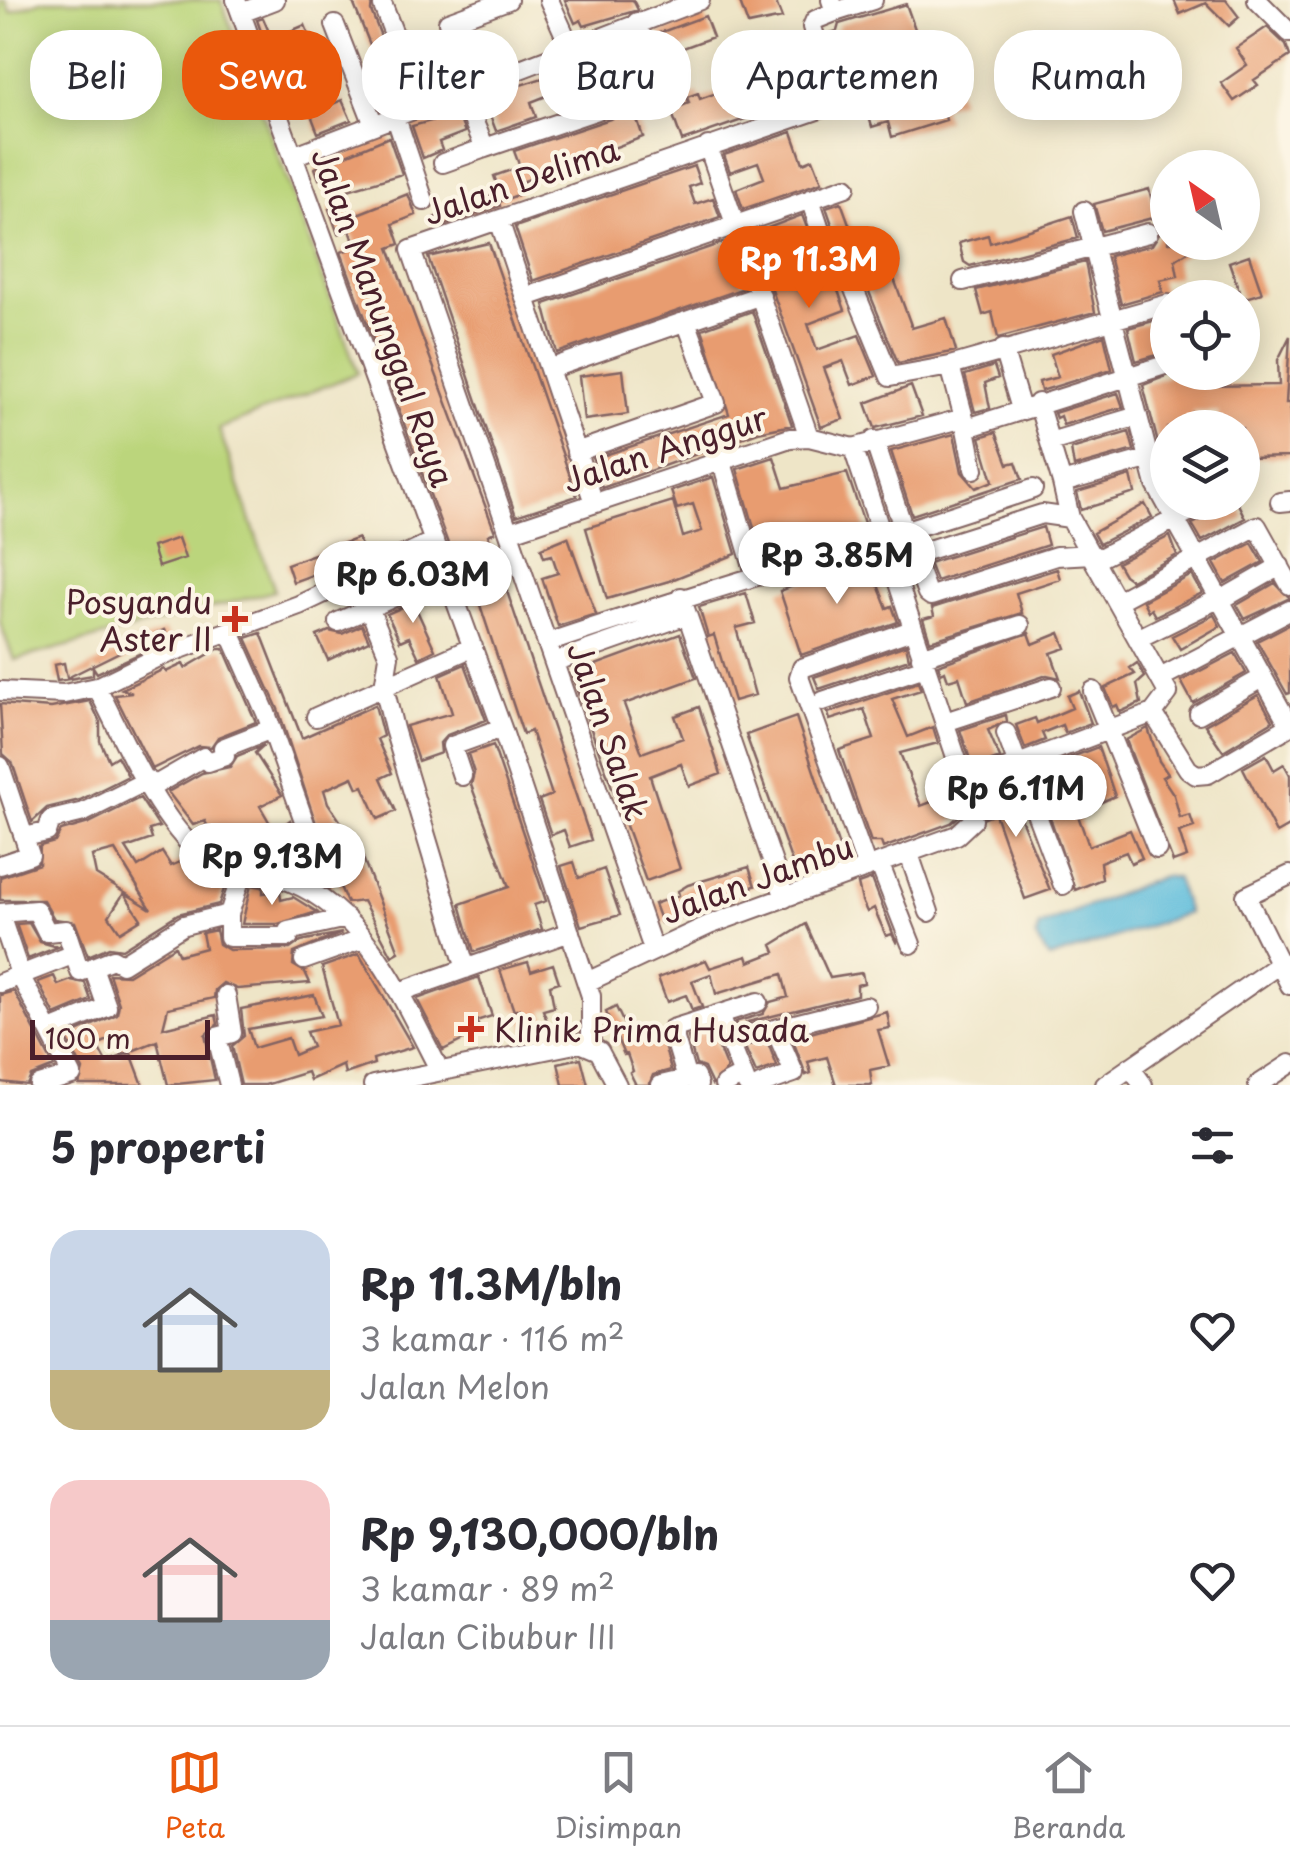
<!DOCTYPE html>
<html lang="id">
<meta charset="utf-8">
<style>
body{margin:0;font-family:"Playpen Sans",sans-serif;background:#f2f2f3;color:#2b2b33;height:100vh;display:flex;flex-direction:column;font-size:38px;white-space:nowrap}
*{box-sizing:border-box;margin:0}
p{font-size:32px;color:#7c7c81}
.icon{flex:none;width:55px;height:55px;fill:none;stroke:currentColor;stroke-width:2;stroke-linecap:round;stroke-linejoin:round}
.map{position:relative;height:1085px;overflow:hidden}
.side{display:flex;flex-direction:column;background:#fff;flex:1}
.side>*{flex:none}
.guide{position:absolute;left:30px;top:30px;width:1230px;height:90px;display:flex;gap:20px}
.needle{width:65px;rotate:326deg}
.tools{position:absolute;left:1150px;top:150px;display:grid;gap:20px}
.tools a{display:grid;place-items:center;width:110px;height:110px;border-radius:50%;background:#fff;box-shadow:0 5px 25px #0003;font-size:50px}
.scale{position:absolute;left:30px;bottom:25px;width:180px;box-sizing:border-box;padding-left:10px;border:5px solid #4a1f2b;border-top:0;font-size:28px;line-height:35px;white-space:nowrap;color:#4a1f2b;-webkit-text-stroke:8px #fcf5e5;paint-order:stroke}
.price{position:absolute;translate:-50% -85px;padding:0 22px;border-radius:35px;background:#fff;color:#222;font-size:32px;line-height:65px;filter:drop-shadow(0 2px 5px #0008)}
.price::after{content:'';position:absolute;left:50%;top:60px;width:30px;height:22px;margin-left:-15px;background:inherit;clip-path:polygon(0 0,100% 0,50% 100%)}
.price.on{background:#ea580c;color:#fff}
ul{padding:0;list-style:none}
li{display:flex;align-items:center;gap:30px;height:250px;padding:0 50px}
li span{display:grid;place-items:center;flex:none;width:280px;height:200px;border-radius:30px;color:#555}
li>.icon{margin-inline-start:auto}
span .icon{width:120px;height:120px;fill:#fffc;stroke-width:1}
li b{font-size:42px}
h2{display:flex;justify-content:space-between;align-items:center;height:120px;padding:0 50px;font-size:42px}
.pill{padding:0 35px;border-radius:40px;background:#fff;box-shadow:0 5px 25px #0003;font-size:35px;line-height:90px}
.pill.on{background:#ea580c;color:#fff}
.menu{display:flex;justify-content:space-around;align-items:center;height:140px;border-top:2px solid #e1e1e2;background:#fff;font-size:28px;color:#7c7c81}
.menu a{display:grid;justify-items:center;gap:5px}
.menu .on{color:#ea580c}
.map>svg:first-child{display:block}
.green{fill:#bbd57b;stroke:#827a53;stroke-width:2.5}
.water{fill:#5ebddc;stroke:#546e84;stroke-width:2.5}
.building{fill:#e89c6f;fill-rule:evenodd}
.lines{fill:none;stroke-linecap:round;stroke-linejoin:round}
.minor-casing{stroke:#836462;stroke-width:22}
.minor{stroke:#fff;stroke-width:18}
.poi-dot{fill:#c8321e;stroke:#fcf5e5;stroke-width:4}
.labels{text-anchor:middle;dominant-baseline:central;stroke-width:8;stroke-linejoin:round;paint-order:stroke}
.street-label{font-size:32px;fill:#4a1f2b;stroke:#fcf5e5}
.poi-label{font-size:32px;fill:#4a1f2b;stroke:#fcf5e5;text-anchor:end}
</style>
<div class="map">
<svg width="1290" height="1085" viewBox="0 0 1290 1085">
<rect width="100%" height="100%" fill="#fcf5e5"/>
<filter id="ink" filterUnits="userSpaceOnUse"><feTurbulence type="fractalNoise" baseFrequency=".01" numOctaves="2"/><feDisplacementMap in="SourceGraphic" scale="20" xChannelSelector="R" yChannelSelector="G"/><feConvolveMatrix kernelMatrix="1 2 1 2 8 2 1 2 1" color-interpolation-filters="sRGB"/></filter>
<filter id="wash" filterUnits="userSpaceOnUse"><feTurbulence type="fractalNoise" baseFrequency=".0048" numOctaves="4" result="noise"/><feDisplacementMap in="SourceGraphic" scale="40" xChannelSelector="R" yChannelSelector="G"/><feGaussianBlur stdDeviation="2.25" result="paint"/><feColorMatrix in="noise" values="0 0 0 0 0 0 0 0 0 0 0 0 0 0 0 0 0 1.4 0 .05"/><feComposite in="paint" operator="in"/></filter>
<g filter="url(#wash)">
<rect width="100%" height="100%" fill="#eee5c7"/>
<!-- green -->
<path class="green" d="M0 0H5L11 12 44 0H221L358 373 219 429 275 591 14 660 0 623Z"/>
<!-- water -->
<path class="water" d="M1163 876 1176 878 1188 913 1049 959 1036 936 1039 926Z"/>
<g id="blocks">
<!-- building -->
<path class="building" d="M352 0H372L371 11 406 99 394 104Z
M565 0H633L638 10 584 26 581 20 575 23Z
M739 0H775L782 18 748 25Z
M1174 0H1226L1239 17 1229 26 1206 3 1180 14Z
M906 4 925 57 880 75 879 71 851 80 853 84 845 87 827 34 837 31 839 24Z
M705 16 713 37 667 54 659 33Z
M263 18 272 39 305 25 325 75 295 87 279 49 269 54 257 20Z
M1267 27 1286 45 1290 56 1254 80 1258 85 1234 101 1221 83 1247 65 1236 48Z
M574 68 586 100 560 109 554 93 531 102 536 117 496 131 483 97Z
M952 74 960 100 942 106 946 120 892 137 888 122 872 127 866 106Z
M736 86 748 118 682 141 671 110 689 103 687 97 698 93 700 99Z
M326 94 330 105 342 100 351 120 318 133 306 102Z
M634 111 643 137 516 184 520 194 499 202 500 206 435 229 431 219 500 192 494 176 520 167 514 151Z
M457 114 465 132 439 142 442 150 423 158 412 126Z
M792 132 803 163 813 159 822 182 743 209 736 189 764 178 758 162 730 172 724 155Z
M389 137 402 174 341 192 350 217 408 194 416 215 393 224 400 244 389 248 495 532 488 535 591 840 570 847 564 830 551 835 539 800 552 795 531 731 523 734 460 545 450 549 341 252 356 247 350 230 338 234 329 209 336 206 325 176 319 179 315 168Z
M694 166 700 183 689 187 695 204 713 198 720 217 533 281 515 227Z
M1149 189 1156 217 1102 231 1094 204Z
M841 202 859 251 881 243 912 328 946 318 956 351 898 363 863 277 837 239 826 207Z
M802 215 824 271 836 285 845 310 808 324 817 350 859 335 876 376 852 385 843 361 824 368 843 419 821 427 752 234Z
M1072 216 1078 238 970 266 964 262 959 243 988 235 990 243Z
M1168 231V242H1204L1175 260 1178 276 1160 280 1163 292 1121 304 1109 256 1152 245 1160 232Z
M728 241 744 288 557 353 544 304Z
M489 243 577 496 516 516 428 257Z
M1249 255 1262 293 1242 299 1229 262Z
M1085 262 1095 312 998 338 992 312 983 315 976 290Z
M752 311 792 425 758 432 602 488 593 459 729 414 702 329Z
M1168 317V352L1136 361 1128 328Z
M1104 335 1112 369 1041 391 1039 382 1058 377 1051 354Z
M1290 336 1286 403H1290V457L1242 458V428H1218V412H1193L1195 428H1168V441L1158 443 1143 385 1177 372H1201L1205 386 1279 385 1278 360Z
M994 366 998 378 985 383 990 408 975 412 965 375Z
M623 370 628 414 584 420 579 376Z
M911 386 922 416 875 428 866 403Z
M1118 393 1123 407 1063 425 1060 416 1056 418 1054 413Z
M996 432 1008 464 1016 462 1022 479 912 515 891 451 954 434 962 472 976 488 993 481 980 437Z
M1129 432 1134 450 1074 467 1071 449Z
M774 457 784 488 847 473 866 529 764 561 737 469Z
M1131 476 1135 493 1081 510 1077 492Z
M713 477 736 554 669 581 607 599 586 528 673 501 683 537 702 531 693 504 677 509 671 491Z
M1220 502H1237L1245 518 1202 541 1192 524 1215 513Z
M1145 504 1152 517 1099 544 1093 533Z
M1043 527 1048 545 936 581 929 563Z
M1170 536 1177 555 1131 580 1124 575 1117 563Z
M568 537 596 614 558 626 542 578 558 573 552 555 544 557 541 548Z
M178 538 185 558 158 567 152 547Z
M358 538 365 556 293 582 287 564Z
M1252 543 1263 562 1225 583 1214 563Z
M867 557 887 608 892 606 898 622 801 655 780 591Z
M1057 569 1060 579 1016 593 1022 613 930 641 923 619 934 616 932 608Z
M1192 575 1202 593 1155 616 1151 609 1148 611 1143 601Z
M1275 583 1290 598 1245 619 1237 605Z
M436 592 438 596 415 606 435 650 419 658 409 637 400 641 387 614Z
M746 593 755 623 736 628 755 695 734 701 714 635 708 637 699 607Z
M1214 615 1220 626 1180 649 1172 636Z
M1290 624V693L1287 694 1257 641Z
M362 625 369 641 328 660 317 636 329 631 342 634Z
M164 630 170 640 97 673 93 667V675L57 681 54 665 64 663 67 678Z
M261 633 302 738 375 705 383 736 377 739 392 773 381 778 396 811 378 819 363 786 358 788 353 777 324 790 328 803 360 850 399 952 392 956 363 901 347 903 336 877 329 889 288 868 308 854 320 861 331 850 320 836 278 709 246 638Z
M1029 633 1033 644 1060 633 1066 648 1051 653 1060 678 1047 675 967 702 959 677 948 680 945 671 941 673 938 665Z
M680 634 696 678 624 704 642 753 683 738 675 716 699 707 721 774 689 786 681 764 650 776 680 869 646 881 571 674Z
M906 645 909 659 819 689 814 677Z
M218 649H224L256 722 218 737 211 747 199 746 152 769 115 695 132 693 122 689 164 669 166 672 183 664 185 668Z
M1235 653 1246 673 1193 703 1181 681Z
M1137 663 1145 677 1137 684 1141 703 1120 712 1117 705 1113 707 1105 688 1135 674 1130 668Z
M465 664 486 720 447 735 440 743 441 753 418 761 406 726 452 713 440 675Z
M918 682 921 690 892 699 908 737 933 727 938 743 900 753 921 806 939 799 942 806 956 800 959 816 951 823 883 848 881 842H871L839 750 874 739 864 709 830 720 828 713Z
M1079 691 1091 723 1065 733 1062 725 1042 733 1045 740 1025 748 1016 725 1035 718 1037 723 1072 708 1067 696Z
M1258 695 1273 721 1223 751 1205 725Z
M90 701 100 722V741L109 761 117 756 128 776 80 800 47 808 32 822 12 762 3 754 0 704 51 708Z
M1006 715 1007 721 988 730 1000 758 973 768 960 730Z
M796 717 844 862 798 879 746 735Z
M1148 728 1159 761 1168 774 1162 777 1174 795 1180 818 1190 815 1194 827 1179 832 1187 857 1173 862 1126 740Z
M264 745 255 753 282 795 260 806 275 832 290 820 294 831 256 859 251 852 243 858 227 855 196 832 207 825 205 821 193 825 168 792 202 773 230 767 237 756Z
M493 745 546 901 534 905 542 929 474 952 460 904 509 887 471 785 474 773 468 754Z
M1098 747 1115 796 1077 813 1089 846 1130 830 1142 858 1131 863 1126 852 1100 862 1102 879 1075 890 1034 771Z
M1266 755 1274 770 1284 764 1290 775V825L1276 833 1243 768Z
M1006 782 1050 890 1025 899 995 814 985 818 981 800 988 798 984 790Z
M140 798 159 827 149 830 152 839 126 848 138 867 162 852 171 866 182 861 192 863 227 880 219 904 178 914 122 949 109 947 88 956 75 922 54 919 43 900H0V877L39 864 40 846 55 842 61 831 89 823ZM115 850 151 909 96 875 92 856ZM124 893 141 919 120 932 109 916Z
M574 862 579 878 604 869 620 915 581 926 561 866Z
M749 867 755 886 734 892 738 901 728 905 727 901 661 923 654 904 679 895 678 891 688 885Z
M872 879 897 944 892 934 886 936 874 908 867 912 862 901 858 884Z
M251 885 263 887V893L280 891 281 900 293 897 317 912 278 924H242Z
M29 923 40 942 58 947 28 959 16 924Z
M806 924 830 978 862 973 864 983 857 985V995L748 1022 738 1030 735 1022 763 1014 770 1002 788 997 782 974 716 994 711 974 692 981 702 1007 692 1010 686 995 667 1002 658 978 706 960 710 968 747 956 749 962 775 952 772 945Z
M216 930 219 944 229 950 290 949 301 941 342 933 294 953 293 965 305 972 310 983 237 989 223 983 215 990 214 998 168 1008 163 1028 216 1015 218 1024 205 1035 215 1080 168 1085 157 1041 122 1055 115 1037 97 1045 106 1062 131 1053 143 1085H79L83 1070 66 1037 117 1014 119 1004 109 974 128 975 175 946 179 955 205 948 202 933Z
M359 954 413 1047 373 1059 374 1064 345 1074 343 1065 310 1080 307 1072 265 1085H241L232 1046 244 1036 241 1009 314 995 322 1016 248 1029 254 1048 288 1038 294 1055 312 1047 306 1032 338 1025 322 967Z
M528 962 531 971 553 964 559 982 550 985 554 1007 543 1010 548 1024 526 1030 519 1009 514 1011 500 970Z
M54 976 58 985 71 980 85 983 91 1000 55 1015 38 982Z
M479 977 492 1016 476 1021 481 1031 443 1050 417 999Z
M14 991 54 1067 31 1076 27 1085 0 1082V995Z
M616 1007 633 1043 661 1035 671 1070 653 1075 649 1085H636L630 1073 633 1071 627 1054 624 1055 606 1012Z
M887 1012 890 1028 878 1030 889 1066 870 1070 872 1085H836L827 1057 808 1062 811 1073 806 1075 792 1038Z
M711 1030 727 1069 712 1085 704 1068 696 1065 688 1037Z
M768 1043 777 1066 756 1073 744 1045Z
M581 1058 588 1085H563L558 1063Z"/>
</g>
</g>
<g filter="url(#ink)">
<use href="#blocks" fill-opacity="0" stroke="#836462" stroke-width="2.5"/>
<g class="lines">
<!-- minor casing -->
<g class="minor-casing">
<path id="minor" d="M236 0 502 728 591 996V1045
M549 0 571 49
M831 0 835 12 815 20 812 27 836 101
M1257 0 1290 33
M383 6 423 108
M835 12 873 0
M241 13 275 0
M448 22 508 0
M335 25 374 125
M421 39 446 99
M461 92 485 148 648 93 658 84 637 22
M396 118 424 201
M708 146 809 437
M293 156 700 0
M443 163 485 148
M810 199 825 244 835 266 851 282 890 377 950 366 1168 304
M1084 211 1156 485 1290 726
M499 220 594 503
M963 281 1148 233
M526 297 846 187
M1003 349 1021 409
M549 369 761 295
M1038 403 1062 483
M964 419 974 469
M967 428 1168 364
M874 440 905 533
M1050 442 1138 416
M576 452 716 403 686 321
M721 459 755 574
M1280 502 1290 501
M1070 518 1042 514 919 553 915 561 927 593 931 596 1056 556 1092 554
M509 532 790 438 809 437 853 448 964 418 950 366
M1096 560 1208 502
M681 597 785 898
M1119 600 1257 526 1290 585
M1219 601 1280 566
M369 608 389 656 384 687 394 729 466 969
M338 622 446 574
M230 632 266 713 308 832 302 843 260 872
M1139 638 1218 599
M547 643C708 588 872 544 1033 489
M921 657 1020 625
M554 662 687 615
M1162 677 1290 610
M97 687C122 737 159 822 203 856 227 875 263 870 291 882 369 914 403 1001 440 1071
M0 691 64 694 97 687 156 658 299 605 434 541
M1093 691 1157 849
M823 701 925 667
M1153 713 1168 693 1070 518 1062 483 1168 453
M1199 714 1262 678
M316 717 473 647
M945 722 1051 687
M1006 733 1063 885
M0 766 30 855 0 865
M462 776 452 746 502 728
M965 784 1153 713 1188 769 1196 775 1208 774 1290 726
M152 787 204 757 208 762 225 756 223 748 269 730
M24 837 47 832 51 820 84 812 148 780
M909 854 929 912
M880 865 911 944
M867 868 799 677 802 668 912 630
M243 870 229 914V937H289L288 931 346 918
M1290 875 1246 896 1290 985
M0 913 36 910 47 932 66 930 80 972 113 959 122 964 184 925 229 914
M0 915 21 977 72 1075 39 1085
M653 949 411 250 942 67
M304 960 363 939
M587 982 709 925 957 835 973 820 965 784 853 448
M0 983 72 955
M405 990 570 932
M226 995 232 1033 217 1037 229 1085
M719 1016 747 1085
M50 1030 107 1007 93 967
M750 1034 775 1029
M1130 1067 1143 1085
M686 1076 672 1029 758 1002
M373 1085 580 1043 599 1051 617 1085
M661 1085 695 1077 698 1085
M724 1085 743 1075
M760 1085 794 1073 775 1029 866 1006
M1105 1085 1278 965 1290 962
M1258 1085 1290 1064"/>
</g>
<!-- minor -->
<use href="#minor" class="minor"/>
</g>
</g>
<!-- markers -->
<g class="poi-dot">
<path d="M230 604h10v10h10v10h-10v10h-10v-10h-10v-10h10z"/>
<path d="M466 1014h10v10h10v10h-10v10h-10v-10h-10v-10h10z"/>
</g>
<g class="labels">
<!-- street labels -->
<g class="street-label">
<text transform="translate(521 180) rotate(-19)">Jalan Delima</text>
<text transform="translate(384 317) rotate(70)">Jalan Manunggal Raya</text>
<text transform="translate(665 448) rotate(-18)">Jalan Anggur</text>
<text transform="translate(609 731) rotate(71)">Jalan Salak</text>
<text transform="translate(757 878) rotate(-20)">Jalan Jambu</text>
</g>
<!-- poi labels -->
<g class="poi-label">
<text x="212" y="601">Posyandu<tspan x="212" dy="37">Aster II</tspan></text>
<text x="494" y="1029" text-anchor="start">Klinik Prima Husada</text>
</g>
</g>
</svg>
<div class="tools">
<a><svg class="needle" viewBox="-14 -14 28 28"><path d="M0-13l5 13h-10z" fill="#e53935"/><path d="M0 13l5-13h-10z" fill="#7c7c81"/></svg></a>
<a><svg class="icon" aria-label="locate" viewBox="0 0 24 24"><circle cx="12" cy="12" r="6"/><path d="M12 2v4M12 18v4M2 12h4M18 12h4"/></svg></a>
<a><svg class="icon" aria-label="layers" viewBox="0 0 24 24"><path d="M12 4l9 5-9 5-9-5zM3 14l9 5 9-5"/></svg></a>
</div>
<div class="scale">100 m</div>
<b class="price on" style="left:809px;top:311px">Rp 11.3M</b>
<b class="price" style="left:837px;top:607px">Rp 3.85M</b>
<b class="price" style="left:413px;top:626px">Rp 6.03M</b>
<b class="price" style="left:1016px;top:840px">Rp 6.11M</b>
<b class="price" style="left:272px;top:908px">Rp 9.13M</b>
<div class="guide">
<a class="pill">Beli</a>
<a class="pill on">Sewa</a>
<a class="pill">Filter</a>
<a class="pill">Baru</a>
<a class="pill">Apartemen</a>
<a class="pill">Rumah</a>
</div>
</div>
<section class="side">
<h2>5 properti<svg class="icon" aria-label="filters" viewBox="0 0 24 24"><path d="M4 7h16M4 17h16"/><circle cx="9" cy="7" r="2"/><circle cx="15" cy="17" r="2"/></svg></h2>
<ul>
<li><span style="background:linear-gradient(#c9d6e8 70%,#c2b280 0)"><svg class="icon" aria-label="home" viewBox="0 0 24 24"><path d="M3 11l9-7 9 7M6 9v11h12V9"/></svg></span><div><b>Rp 11.3M/bln</b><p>3 kamar · 116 m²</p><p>Jalan Melon</p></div><svg class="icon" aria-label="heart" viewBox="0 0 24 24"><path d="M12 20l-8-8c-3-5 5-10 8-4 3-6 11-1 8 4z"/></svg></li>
<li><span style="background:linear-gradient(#f6c9c9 70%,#9aa5b1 0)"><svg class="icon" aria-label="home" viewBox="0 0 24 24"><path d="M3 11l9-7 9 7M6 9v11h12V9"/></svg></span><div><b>Rp 9,130,000/bln</b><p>3 kamar · 89 m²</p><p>Jalan Cibubur III</p></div><svg class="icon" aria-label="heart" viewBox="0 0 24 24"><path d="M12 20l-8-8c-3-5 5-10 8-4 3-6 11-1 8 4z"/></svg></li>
</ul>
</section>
<nav class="menu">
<a class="on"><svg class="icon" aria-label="map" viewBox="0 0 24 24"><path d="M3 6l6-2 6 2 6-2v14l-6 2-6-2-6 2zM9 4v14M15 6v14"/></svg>Peta</a>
<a><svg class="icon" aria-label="saved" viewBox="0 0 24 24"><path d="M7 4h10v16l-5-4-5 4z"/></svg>Disimpan</a>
<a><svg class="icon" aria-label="home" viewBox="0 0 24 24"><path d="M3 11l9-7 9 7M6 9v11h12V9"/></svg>Beranda</a>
</nav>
